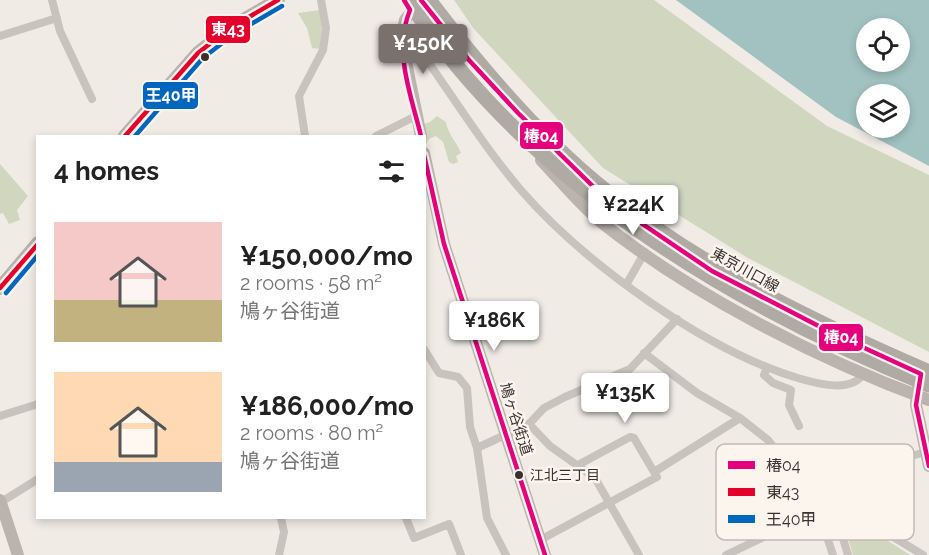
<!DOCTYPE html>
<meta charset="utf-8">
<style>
body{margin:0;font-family:Raleway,"Noto Sans JP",sans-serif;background:#f6f6f6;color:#222;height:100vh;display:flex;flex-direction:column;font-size:22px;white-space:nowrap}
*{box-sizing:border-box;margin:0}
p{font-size:20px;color:#767676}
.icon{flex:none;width:33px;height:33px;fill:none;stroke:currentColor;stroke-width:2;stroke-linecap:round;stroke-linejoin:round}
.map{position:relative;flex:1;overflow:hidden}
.side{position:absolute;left:36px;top:135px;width:390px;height:384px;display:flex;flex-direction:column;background:#fff;border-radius:0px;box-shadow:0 3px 9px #0003}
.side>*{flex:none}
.fabs{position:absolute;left:856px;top:18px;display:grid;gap:12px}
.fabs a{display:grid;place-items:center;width:54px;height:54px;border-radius:50%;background:#fff;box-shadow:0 3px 9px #0003;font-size:30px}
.price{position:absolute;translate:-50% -51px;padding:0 14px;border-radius:6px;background:#fff;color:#222;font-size:20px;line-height:39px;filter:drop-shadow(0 2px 3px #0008)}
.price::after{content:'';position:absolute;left:50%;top:36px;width:18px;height:14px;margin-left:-9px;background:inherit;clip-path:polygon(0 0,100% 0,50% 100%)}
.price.on{background:#7a716c;color:#fff}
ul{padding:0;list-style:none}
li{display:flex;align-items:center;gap:18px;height:150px;padding:0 18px}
li span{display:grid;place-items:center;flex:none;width:168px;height:120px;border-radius:0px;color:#555}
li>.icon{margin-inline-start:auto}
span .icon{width:72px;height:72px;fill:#fffc;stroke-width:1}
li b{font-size:26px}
h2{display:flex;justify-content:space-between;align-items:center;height:72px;padding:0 18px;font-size:26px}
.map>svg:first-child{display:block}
.green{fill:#d1d6bf}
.water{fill:#a1c2c1;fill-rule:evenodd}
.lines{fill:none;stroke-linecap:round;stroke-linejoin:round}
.street{stroke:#c9c3be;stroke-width:8}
.secondary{stroke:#bab3ae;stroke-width:12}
.primary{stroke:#b8b1ad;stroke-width:14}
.highway{stroke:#afaaa4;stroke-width:15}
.highway-bridge{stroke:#afaaa4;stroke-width:15}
.bus-1-casing{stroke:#fbf5ee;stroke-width:9}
.bus-2-casing{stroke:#fbf5ee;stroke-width:9}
.bus-3-casing{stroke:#fbf5ee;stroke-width:9}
.bus-1{stroke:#e5007d;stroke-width:4.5}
.bus-2{stroke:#e4002b;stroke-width:4.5}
.bus-3{stroke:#0065bd;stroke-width:4.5}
.bus-dot{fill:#3b302b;stroke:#fbf5ee;stroke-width:2}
.labels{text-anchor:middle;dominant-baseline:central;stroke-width:5;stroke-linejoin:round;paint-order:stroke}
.bus-label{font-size:14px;fill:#3b302b;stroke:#fbf5ee;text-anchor:start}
.street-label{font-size:15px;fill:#3b302b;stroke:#fbf5ee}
.key{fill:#fbf5ee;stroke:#c1bab4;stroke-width:1.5}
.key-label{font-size:16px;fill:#3b302b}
.line-badge{stroke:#fbf5ee;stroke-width:2}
.badge-label{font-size:16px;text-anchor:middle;font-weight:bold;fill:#fff}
</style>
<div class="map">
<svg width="929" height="555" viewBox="0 0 929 555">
<rect width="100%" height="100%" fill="#f0ebe5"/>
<!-- green -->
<path class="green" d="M454 0H654L827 126 929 175V352L748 258 603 168 474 29Z
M320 10 322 25 320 49 312 48 307 28 298 13Z
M437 116 446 122C448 135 457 142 461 153L456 156 458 162 453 164 449 162 443 142 436 136 429 139 425 146 421 125 430 122Z
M0 164 28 196 17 210 20 220 9 224 3 213 0 214Z
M852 518 910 555H853L843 521H851Z"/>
<!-- water -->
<path class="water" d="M676 0H929V166L836 117ZM867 28H900V62H867ZM867 94H900V128H867Z"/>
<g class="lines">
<!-- street -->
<path class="street" d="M52 0 60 31 92 99
M0 36 57 18
M403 51 424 56C455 100 485 148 520 189 584 263 707 352 801 379 819 384 852 393 864 373
M305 136 299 96 323 50 326 28 321 0
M376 136 416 116
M626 285 645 252
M424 349 439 373 458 377 467 388 470 427 477 448 487 518 506 555
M644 353 697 393 740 418 768 440 809 492 819 513 833 555
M767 367 764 375 773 383 791 390 789 405 799 426
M0 416 38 404
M529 424 550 446 595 478 639 555
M477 448 529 424 544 408 565 397 630 369 677 319
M578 465 630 437 634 438 654 472
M839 495 852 512 923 555
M1 502 38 479
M832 502 848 555
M819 513 877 465 926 452
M406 518 414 538 449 524 461 555
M540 540 657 477 654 472 740 418
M279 555 284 532 281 518
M726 555 770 534 811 501"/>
<!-- secondary -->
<path class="secondary" d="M421 0 405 20 401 37 421 136
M424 153 444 244 545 555
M541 160C560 180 579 204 601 222 692 295 820 360 929 400
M917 390 916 405 929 466
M0 500 18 555"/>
<!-- primary -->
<path class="primary" d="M125 136 198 53 230 28 278 0
M0 288 38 243"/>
<!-- highway -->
<path class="highway" d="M429 0C479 66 540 138 605 190 701 268 816 323 929 372"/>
<!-- highway-bridge -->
<path class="highway-bridge" d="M408 0C527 182 732 305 929 385"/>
<!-- bus-1 casing -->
<g class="bus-1-casing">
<path id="bus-1" d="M404 0 410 10C393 51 411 95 421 136
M421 0 468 59 518 113 607 200 712 271 834 334 921 374 916 405 929 466
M424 155 444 244 545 555"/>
</g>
<!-- bus-2 casing -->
<g class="bus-2-casing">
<path id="bus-2" d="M125 136 198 53 230 28 278 0
M0 288 38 244"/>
</g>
<!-- bus-3 casing -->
<g class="bus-3-casing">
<path id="bus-3" d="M135 136 203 58 234 34 282 6
M6 293 38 255"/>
</g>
<!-- bus-1 -->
<use href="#bus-1" class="bus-1"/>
<!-- bus-2 -->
<use href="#bus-2" class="bus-2"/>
<!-- bus-3 -->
<use href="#bus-3" class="bus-3"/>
</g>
<!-- markers -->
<g class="bus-dot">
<circle cx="205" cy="57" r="5"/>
<circle cx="519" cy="475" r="5"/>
</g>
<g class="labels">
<!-- bus labels -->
<g class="bus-label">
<text x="530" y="475">江北三丁目</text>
</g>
<!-- street labels -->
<g class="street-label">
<text transform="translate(745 270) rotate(29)">東京川口線</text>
<text transform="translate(516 419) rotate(72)">鳩ヶ谷街道</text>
</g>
</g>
<!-- legend -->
<rect x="716" y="444" width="198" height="96" rx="9" class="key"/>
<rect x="728" y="461" width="27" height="8" fill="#e5007d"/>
<rect x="728" y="488" width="27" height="8" fill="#e4002b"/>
<rect x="728" y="515" width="27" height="8" fill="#0065bd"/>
<g class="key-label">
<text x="766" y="471">椿04</text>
<text x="766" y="498">東43</text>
<text x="766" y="525">王40甲</text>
</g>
<g class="line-badge">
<rect x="205" y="15" width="46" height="29" rx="6" fill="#e4002b"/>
<rect x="142" y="81" width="57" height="29" rx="6" fill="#0065bd"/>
<rect x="519" y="121" width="45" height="29" rx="6" fill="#e5007d"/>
<rect x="818" y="323" width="46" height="29" rx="6" fill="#e5007d"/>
</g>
<g class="badge-label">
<text x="228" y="35">東43</text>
<text x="171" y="101">王40甲</text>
<text x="541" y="142">椿04</text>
<text x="841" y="343">椿04</text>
</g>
</svg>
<div class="fabs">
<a><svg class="icon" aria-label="locate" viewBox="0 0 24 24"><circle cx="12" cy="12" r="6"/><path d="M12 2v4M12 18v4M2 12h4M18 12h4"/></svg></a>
<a><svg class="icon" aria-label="layers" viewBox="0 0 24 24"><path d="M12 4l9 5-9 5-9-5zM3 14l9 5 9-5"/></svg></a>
</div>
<b class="price on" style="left:423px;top:75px">¥150K</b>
<b class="price" style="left:633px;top:236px">¥224K</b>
<b class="price" style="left:494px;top:352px">¥186K</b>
<b class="price" style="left:625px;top:424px">¥135K</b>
<section class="side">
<h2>4 homes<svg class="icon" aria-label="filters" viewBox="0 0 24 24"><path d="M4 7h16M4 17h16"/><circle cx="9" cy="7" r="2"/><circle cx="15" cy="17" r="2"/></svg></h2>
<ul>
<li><span style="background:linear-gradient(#f6c9c9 65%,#c2b280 0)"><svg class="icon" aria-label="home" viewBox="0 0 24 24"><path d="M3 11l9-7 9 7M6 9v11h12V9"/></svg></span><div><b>¥150,000/mo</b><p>2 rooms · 58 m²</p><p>鳩ヶ谷街道</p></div></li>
<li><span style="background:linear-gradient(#ffd9b3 75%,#9aa5b1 0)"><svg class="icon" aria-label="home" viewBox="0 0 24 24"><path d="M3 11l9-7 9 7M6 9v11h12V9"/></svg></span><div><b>¥186,000/mo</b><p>2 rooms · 80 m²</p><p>鳩ヶ谷街道</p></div></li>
</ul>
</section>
</div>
